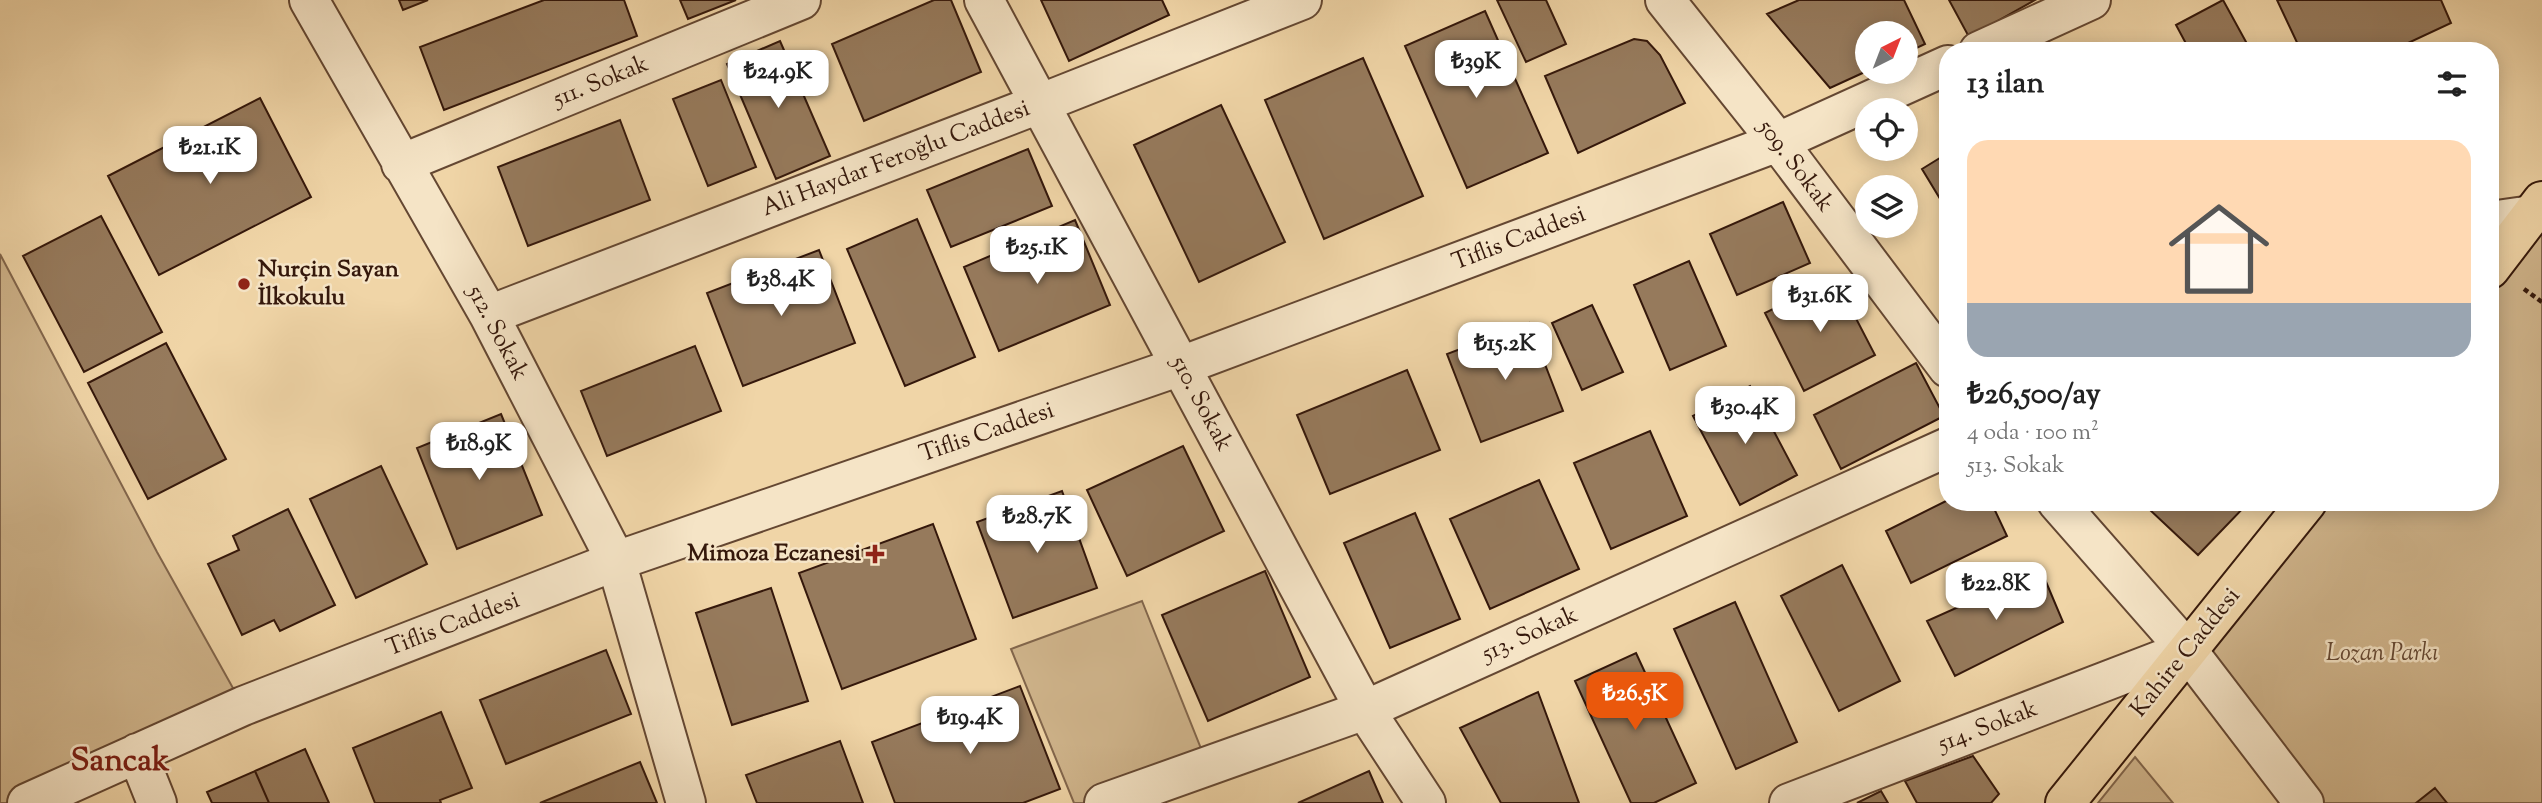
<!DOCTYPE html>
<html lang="tr">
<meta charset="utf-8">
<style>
body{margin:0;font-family:"Sorts Mill Goudy",serif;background:#f2f2f2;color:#222;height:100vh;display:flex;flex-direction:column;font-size:26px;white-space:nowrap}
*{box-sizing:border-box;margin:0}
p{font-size:23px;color:#767676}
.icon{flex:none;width:38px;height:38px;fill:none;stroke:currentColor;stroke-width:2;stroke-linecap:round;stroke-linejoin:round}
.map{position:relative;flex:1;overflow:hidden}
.panel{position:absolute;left:1939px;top:42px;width:560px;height:469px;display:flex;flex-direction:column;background:#fff;border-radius:28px;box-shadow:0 4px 18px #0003}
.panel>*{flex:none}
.needle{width:46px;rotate:42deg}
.buttons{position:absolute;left:1855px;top:21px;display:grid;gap:14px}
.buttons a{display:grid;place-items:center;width:63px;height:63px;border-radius:50%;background:#fff;box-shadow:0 4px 18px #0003;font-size:35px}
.price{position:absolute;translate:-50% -60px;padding:0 16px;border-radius:14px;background:#fff;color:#222;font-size:23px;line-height:46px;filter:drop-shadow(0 2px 4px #0008)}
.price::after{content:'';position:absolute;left:50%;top:42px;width:21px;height:16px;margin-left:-10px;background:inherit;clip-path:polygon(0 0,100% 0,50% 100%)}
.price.on{background:#ea580c;color:#fff}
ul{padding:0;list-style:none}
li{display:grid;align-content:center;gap:14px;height:371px;padding:0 28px}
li+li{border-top:2px solid #e0e0e0}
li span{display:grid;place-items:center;height:217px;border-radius:21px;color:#555}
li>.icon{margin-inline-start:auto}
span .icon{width:126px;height:126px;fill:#fffc;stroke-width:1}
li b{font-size:30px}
h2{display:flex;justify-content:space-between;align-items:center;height:84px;padding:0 28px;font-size:30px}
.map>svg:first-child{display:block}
.green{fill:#d0b58c;stroke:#82664c;stroke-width:2}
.building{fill:#967a5c;stroke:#35180b;stroke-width:2}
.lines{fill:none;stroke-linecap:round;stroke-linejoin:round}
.minor-casing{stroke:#644732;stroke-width:42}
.major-casing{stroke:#35180b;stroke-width:42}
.path{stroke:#35180b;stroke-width:4.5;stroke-dasharray:5 3.5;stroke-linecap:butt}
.minor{stroke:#f5e4c6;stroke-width:38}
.major{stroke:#f0d5a7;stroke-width:38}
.poi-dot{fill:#8f2418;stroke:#f5e4c6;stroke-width:2.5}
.labels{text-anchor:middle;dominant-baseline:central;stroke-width:5;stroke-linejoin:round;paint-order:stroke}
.street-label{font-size:24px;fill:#35180b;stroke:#f5e4c6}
.poi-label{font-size:24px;font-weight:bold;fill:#35180b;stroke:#f5e4c6;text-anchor:start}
.park-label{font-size:24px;font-style:italic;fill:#644732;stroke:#f5e4c6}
.district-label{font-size:32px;font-weight:bold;fill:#7a1f14;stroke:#f5e4c6}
</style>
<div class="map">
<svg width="2542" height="803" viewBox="0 0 2542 803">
<rect width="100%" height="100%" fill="#f0d5a7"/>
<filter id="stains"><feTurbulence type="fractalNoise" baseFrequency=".00286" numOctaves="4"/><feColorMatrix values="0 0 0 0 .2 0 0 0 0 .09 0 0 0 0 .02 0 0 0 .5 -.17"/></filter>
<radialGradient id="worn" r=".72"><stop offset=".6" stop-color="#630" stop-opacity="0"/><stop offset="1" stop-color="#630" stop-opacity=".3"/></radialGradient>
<!-- green -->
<path class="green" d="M2542 201V803H2304L2187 650 2307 502H2490V269Z
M0 254 157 552 243 706 27 803H0Z
M1142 601 1208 766 1104 803H1074L1011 649Z
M2135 757 2173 803H2098Z"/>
<!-- building -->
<path class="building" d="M399 0H428L403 10Z
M544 0H624L637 36 444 110 420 47Z
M680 0H736L688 19Z
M934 0H951L981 72 864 121 832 44Z
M1041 0H1162L1169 15 1069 61Z
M1497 0H1546L1566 44 1526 62Z
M1799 0H1904L1925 44 1906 53V33H1867V71L1830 88 1767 14Z
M1949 0H2035L1969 37Z
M2223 0 2251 51H2190L2176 25Z
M2277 0H2441L2451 23 2391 51H2301Z
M1485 11 1548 153 1467 188 1405 46Z
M1634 39 1647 41 1660 55 1685 103 1578 153 1545 76Z
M780 41 830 156 776 179 727 64Z
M1363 58 1423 196 1324 239 1265 100Z
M721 80 756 167 708 186 673 99Z
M260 98 311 197 159 275 108 176Z
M1221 105 1285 242 1199 282 1134 145Z
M620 120 650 200 528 246 498 167Z
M1028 149 1052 206 951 247 927 190Z
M1948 153V212L1922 169Z
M1783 202 1810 263 1737 295 1710 234Z
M101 216 162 332 84 372 23 256Z
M917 219 975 357 905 386 847 249Z
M1075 220 1110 305 999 351 964 267Z
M819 250 855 343 743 386 707 293Z
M1689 261 1726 346 1670 370 1634 285Z
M1835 278 1875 355 1804 391 1765 313Z
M1592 305 1623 372 1582 390 1552 323Z
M1529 323 1563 411 1481 442 1447 354Z
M166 343 226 459 148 499 88 383Z
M695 346 721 411 607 456 581 391Z
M1916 363 1944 416 1841 469 1814 415Z
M1407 370 1440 450 1330 494 1297 415Z
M1750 386 1797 475 1740 505 1693 416Z
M501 414 542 515 457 549 417 448Z
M1650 431 1687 516 1611 549 1574 463Z
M1183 446 1224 531 1127 576 1087 490Z
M381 466 427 564 356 598 310 499Z
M1539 480 1579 569 1490 609 1450 519Z
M1062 491 1097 588 1013 618 977 522Z
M1948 500 1991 502 2007 536 1911 583 1886 531Z
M2157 502H2249L2198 555 2150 510Z
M288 509 335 605 280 631 274 620 242 635 208 564 239 550 233 536Z
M1415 513 1460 619 1390 648 1344 543Z
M933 524 976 639 842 689 799 573Z
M1842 565 1900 681 1839 711 1781 596Z
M2041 570 2063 622 1955 676 1927 621Z
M1265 571 1310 677 1208 721 1162 615Z
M771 588 808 701 732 725 696 613Z
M1735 602 1797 742 1736 769 1674 629Z
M606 650 631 714 506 764 480 700Z
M1636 653 1696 783 1654 803H1631L1575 681Z
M1020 686 1060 789 1023 803H895L872 742Z
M1538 692 1579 803H1501L1460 728Z
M441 712 472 788 440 800 441 803H375L353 748Z
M840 741 863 803H757L746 775Z
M305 749 329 803H269L255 771Z
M1973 756 1999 794 1991 803H1917L1905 781Z
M640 762 657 803H540Z
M255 771 269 803H212L207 792Z
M1369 771 1383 803H1298Z
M2435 788 2447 803H2416Z
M1881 791 1888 803H1857Z"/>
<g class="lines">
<!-- minor casing -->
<g class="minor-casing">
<path id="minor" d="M309 0 489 315 616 561 686 803
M984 0 1365 710 1426 803
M1665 0 1778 142 1948 368
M1979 51 2091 0
M401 164 801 0
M2490 221 2532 215
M489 315 1039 104 1302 0
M2057 502 2187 650 2304 803
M137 753 157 803
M27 803 243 706 616 561 1181 366 1778 142 1948 65
M1104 803 1365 710 1948 447
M1789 803 2187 650"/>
</g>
<!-- major casing -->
<g class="major-casing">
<path id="major" d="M2490 269 2542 201
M2065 803 2307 502"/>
</g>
<!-- path -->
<path class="path" d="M2524 289 2542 302"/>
<!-- minor -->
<use href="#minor" class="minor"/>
<!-- major -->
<use href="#major" class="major"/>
</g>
<!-- markers -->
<g class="poi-dot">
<circle cx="244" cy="284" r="7"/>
<path d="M871.5 543.5h7v7h7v7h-7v7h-7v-7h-7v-7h7z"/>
</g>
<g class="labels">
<!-- street labels -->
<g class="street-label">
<text transform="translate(601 82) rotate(-22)">511. Sokak</text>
<text transform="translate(896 159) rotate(-21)">Ali Haydar Feroğlu Caddesi</text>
<text transform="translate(1795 166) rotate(53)">509. Sokak</text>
<text transform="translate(1519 239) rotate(-21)">Tiflis Caddesi</text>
<text transform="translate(497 333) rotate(62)">512. Sokak</text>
<text transform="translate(1201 404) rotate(62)">510. Sokak</text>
<text transform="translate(987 433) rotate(-19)">Tiflis Caddesi</text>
<text transform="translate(453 625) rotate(-21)">Tiflis Caddesi</text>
<text transform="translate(1530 635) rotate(-24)">513. Sokak</text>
<text transform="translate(2186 653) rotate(-51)">Kahire Caddesi</text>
<text transform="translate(1988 727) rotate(-21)">514. Sokak</text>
</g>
<!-- poi labels -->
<g class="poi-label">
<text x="258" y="270">Nurçin Sayan<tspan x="258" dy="28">İlkokulu</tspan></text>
<text x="861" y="554" text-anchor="end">Mimoza Eczanesi</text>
</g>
<!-- park labels -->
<g class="park-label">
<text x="2382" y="654">Lozan Parkı</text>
</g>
<!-- district labels -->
<g class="district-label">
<text x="120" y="762">Sancak</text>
</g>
</g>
<rect width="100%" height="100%" filter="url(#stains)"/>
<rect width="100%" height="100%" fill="url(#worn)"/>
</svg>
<div class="buttons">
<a><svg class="needle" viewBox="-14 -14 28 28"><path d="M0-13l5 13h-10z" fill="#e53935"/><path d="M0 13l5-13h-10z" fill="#767676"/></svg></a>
<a><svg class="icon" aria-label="locate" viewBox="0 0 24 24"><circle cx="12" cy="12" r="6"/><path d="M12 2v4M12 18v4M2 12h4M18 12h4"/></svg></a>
<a><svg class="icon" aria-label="layers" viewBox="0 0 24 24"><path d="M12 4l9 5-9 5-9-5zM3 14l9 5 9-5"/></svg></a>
</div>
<b class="price" style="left:1476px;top:100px">₺39K</b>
<b class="price" style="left:778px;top:110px">₺24.9K</b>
<b class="price" style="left:210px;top:186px">₺21.1K</b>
<b class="price" style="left:1037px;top:286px">₺25.1K</b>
<b class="price" style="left:781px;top:318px">₺38.4K</b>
<b class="price" style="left:1820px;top:334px">₺31.6K</b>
<b class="price" style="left:1505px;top:382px">₺15.2K</b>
<b class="price" style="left:1745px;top:446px">₺30.4K</b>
<b class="price" style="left:479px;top:482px">₺18.9K</b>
<b class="price" style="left:1037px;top:555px">₺28.7K</b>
<b class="price" style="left:1996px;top:622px">₺22.8K</b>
<b class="price on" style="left:1635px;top:732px">₺26.5K</b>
<b class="price" style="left:970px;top:756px">₺19.4K</b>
<section class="panel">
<h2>13 ilan<svg class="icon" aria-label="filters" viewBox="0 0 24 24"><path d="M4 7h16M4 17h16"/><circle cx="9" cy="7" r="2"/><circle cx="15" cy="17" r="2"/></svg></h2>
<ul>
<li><span style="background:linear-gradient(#ffd9b3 75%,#9aa5b1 0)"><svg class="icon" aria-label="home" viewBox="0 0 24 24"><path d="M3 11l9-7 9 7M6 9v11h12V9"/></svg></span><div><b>₺26,500/ay</b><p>4 oda · 100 m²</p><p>513. Sokak</p></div></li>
</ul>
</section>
</div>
